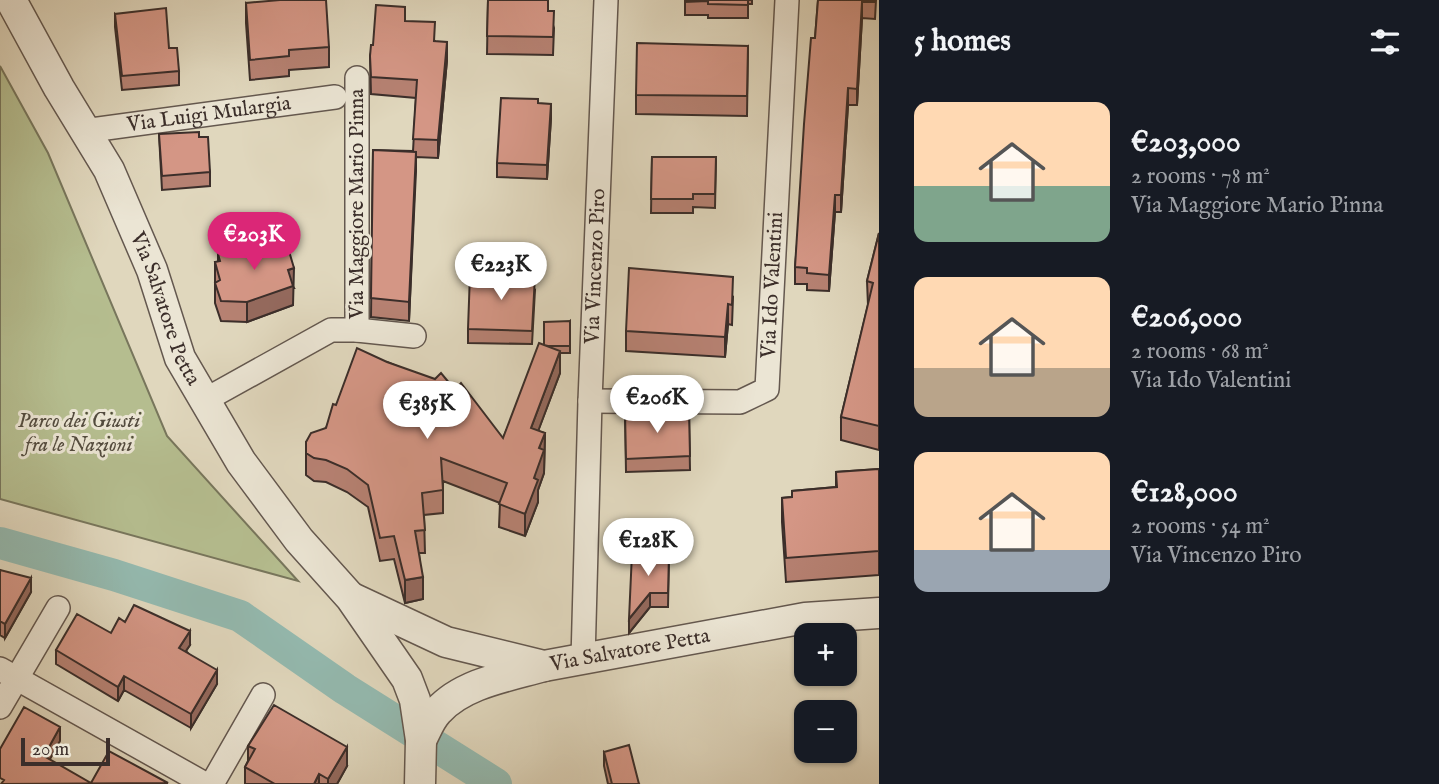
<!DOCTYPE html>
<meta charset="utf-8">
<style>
body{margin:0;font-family:"IM FELL English",serif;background:#20242c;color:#f1f3f6;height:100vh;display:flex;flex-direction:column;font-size:26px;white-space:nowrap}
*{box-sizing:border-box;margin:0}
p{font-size:23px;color:#9ea1a6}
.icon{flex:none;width:38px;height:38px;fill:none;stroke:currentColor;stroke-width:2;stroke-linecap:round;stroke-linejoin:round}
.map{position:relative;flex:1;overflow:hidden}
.sheet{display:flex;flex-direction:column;background:#171b24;width:560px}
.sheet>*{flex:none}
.tools{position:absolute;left:794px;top:623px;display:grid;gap:14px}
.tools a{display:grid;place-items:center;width:63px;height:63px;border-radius:14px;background:#171b24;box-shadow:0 2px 5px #0004;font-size:35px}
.scale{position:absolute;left:21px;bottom:18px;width:89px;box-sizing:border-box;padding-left:7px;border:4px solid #3b2e2a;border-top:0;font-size:19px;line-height:24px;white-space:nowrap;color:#3b2e2a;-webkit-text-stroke:5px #ebe5d4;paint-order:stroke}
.price{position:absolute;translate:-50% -60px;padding:0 16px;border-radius:24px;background:#fff;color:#222;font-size:23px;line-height:46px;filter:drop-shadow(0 2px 4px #0008)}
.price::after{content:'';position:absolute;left:50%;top:42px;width:21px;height:16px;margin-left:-10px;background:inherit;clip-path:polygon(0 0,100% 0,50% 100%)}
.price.selected{background:#db2777;color:#fff}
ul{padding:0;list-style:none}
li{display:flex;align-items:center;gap:21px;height:175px;padding:0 35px}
li span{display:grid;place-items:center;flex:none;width:196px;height:140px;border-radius:14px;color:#555}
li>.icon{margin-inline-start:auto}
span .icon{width:84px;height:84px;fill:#fffc;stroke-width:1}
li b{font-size:30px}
h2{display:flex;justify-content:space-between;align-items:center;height:84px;padding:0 35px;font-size:30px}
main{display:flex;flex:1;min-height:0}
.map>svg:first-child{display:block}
.green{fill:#b5bd8f;stroke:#78765c;stroke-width:2}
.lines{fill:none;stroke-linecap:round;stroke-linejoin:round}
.canal{stroke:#94bab0;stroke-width:32}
.minor-casing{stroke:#64584f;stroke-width:26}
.tertiary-casing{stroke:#64584f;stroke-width:33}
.minor{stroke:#ebe5d4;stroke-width:23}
.tertiary{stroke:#ebe5d4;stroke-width:30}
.wall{fill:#b68172;stroke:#3b2e2a;stroke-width:2}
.shaded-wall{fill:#94695d;stroke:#3b2e2a;stroke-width:2}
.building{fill:#d49685;stroke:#3b2e2a;stroke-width:2}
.labels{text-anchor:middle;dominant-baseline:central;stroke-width:6;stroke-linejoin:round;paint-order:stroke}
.street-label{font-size:21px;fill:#3b2e2a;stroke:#ebe5d4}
.park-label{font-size:21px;font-style:italic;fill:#534b3e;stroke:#ebe5d4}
</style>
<main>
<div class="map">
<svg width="879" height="784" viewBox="0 0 879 784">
<rect width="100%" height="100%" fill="#e0d7bd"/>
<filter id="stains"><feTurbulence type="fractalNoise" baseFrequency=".00286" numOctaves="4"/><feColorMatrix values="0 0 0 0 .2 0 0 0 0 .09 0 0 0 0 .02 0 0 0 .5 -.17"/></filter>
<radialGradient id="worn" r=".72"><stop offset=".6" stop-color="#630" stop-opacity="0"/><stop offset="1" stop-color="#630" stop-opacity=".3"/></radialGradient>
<!-- green -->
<path class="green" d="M0 66 48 153 167 436 298 581 0 499Z"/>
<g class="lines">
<!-- canal -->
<path class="canal" d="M0 543 114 575 240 616 345 689 496 784"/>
<!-- minor casing -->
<g class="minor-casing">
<g id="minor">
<path id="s1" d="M84 131 335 97"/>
<path d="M357 330 414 336"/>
<path d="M205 400 331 330H357V78"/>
<path id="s2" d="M590 401 740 402 767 389 787 0"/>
<path id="s3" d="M583 660 590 401 606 0"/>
<path d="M0 669 205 784"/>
<path d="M0 707 58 608"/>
<path d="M212 784 263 695"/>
</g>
</g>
<!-- tertiary casing -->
<g class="tertiary-casing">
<g id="tertiary">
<path id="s4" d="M11 0 59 88 109 170 152 270 180 358 241 462 299 540 351 598 407 679 415 700 421 740 420 784"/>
<path id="s5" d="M352 598 446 642 544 666 805 618 879 613"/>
<path d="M421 740C426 731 430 719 438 711 463 683 509 676 544 666"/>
</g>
</g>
<!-- minor -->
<use href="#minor" class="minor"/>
<!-- tertiary -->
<use href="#tertiary" class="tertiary"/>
</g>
<!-- wall -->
<path class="wall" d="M488 0 548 11 554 28 553 55 487 54Z
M685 0H752V4H748V18H708V15H685Z
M818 0H876L875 19 862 18 857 105H848L841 212H835L829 291 807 290V284H795V267L815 38Z
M246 3 329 47V67L289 70V76L250 80 246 23Z
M115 14 179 71V85L122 90 115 27Z
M405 21 435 41 447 60 438 158 416 157 409 321 371 317 373 150 413 151 416 98 371 94 370 56 373 45Z
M748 46 747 116 636 114V95Z
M538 103 551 118 547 179 497 177V163Z
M159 134 199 137 210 172V186L162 190Z
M652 157H716L715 208 693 207V213H651Z
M879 233V450L841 440V417L868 305 867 281Z
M268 247 294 288H293V305L247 322 221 321 215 303V262H218V254Z
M535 290 532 344 468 343V329Z
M733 297 732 325 728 324 725 357 626 351V331Z
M570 321V353H560V373L538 431 545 433 544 473 538 490V502L525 536 499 527 500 503 443 481V513L424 515 425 553H419L423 599 405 603 394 559 380 561 368 507 347 492 326 482 314 481 306 475V442L326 428 336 405 387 362 455 390 503 438 544 345Z
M689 411 690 470 626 472 625 412Z
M879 469V575L786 582 782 522V498L792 497V491L836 487V472Z
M669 555 668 607H650L629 633Z
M0 570 31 592 5 638 0 635Z
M125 622 190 645 186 651 217 684 191 728 124 690 118 701 56 664V650L111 633Z
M248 746 347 766 337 784H245V767L248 761Z
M604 752 639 784H608L604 766Z"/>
<!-- shaded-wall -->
<path class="shaded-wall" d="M862 2V18L857 105V89Z
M447 42V60L438 158V140Z
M848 88V105L841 212V195Z
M551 104V118L547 179V165Z
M416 152V171L409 321V302Z
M835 195V212L829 291V275Z
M294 268 293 305 247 322V302L288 270Z
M728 304V324L725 357V337Z
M560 351V373L531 450V428Z
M545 433 544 473 538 490V502L525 536V514L534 478 539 448Z
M423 577V599L405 603V580Z
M31 578V592L5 638V624Z
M650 593V607L629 633V619Z
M190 631V645L179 661V648Z
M217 670V684L191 728V714Z
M124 676V690L118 701V687Z
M60 727V741L44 770V756Z
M347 747V766L337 784H328V779Z
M319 774V784H314Z"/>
<!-- building -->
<path class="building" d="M280 0H326L329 47 289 50V56L250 60 246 3Z
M488 0H548V11H554L553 37 487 36Z
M685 0H748V5L708 4V1L685 2Z
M818 0H875V2H862L857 89 848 88 841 195H835L829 275 807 273V268L795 267 804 124 811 38H815Z
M376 5 405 7V21L435 22 434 41 447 42 438 140 413 139 417 80 371 77 370 56 371 45H373Z
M166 8 169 48H177L179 71 122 76 115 14Z
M637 43 748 46 747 96 636 95Z
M501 98 538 99V103L551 104 547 165 497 163Z
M199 132V137H208L210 172 162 176 159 134Z
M373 150 416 152 409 302 371 298Z
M652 157H716L715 194H693V199H651Z
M879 233V426L841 417 873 283 867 281Z
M265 239 268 247 286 241 294 268 288 270 293 286 247 302 221 301 215 283 220 280 215 262 220 261 218 254Z
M629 268 733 277 732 305 728 304 725 337 626 331Z
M470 274 535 276 532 331 468 329Z
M570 321V346H548L544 345V322Z
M539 343 560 351 531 428 545 433 539 448 544 450 534 478 538 480 525 514 499 504 507 483 441 458 443 490 422 493 425 530 415 531 423 577 405 580 394 536 380 538 368 485 347 469 326 460 314 458 306 453V442L311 433 326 428 333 404 336 405 357 348 387 362 435 379 441 373 455 390 461 383 503 438Z
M689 411 690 456 626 459 625 412Z
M879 469V551L786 558 782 498 792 497V491L837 487 836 472Z
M632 553 669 555 668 593H650L629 619Z
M0 570 31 578 5 624 0 621Z
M134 605 190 631 179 648 217 670 191 714 124 676 118 687 56 650 77 614 111 633 119 618 125 622Z
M274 705 347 747 328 779 319 774 314 784H275L245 767 255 749 248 746Z
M24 707 60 727 44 756 91 783 109 751 168 783 1 784 4 780 0 778V749Z
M629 745 639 784H612L604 752Z"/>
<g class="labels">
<!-- street labels -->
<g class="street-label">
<text stroke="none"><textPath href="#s1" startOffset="126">Via Luigi Mulargia</textPath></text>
<text transform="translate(357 204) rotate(-90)">Via Maggiore Mario Pinna</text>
<text stroke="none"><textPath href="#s3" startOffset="394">Via Vincenzo Piro</textPath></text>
<text stroke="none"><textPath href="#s2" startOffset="284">Via Ido Valentini</textPath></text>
<text stroke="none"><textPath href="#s4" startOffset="346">Via Salvatore Petta</textPath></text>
<text stroke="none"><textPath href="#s5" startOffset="292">Via Salvatore Petta</textPath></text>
</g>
<!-- park labels -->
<g class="park-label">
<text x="79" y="421">Parco dei Giusti<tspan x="79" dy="24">fra le Nazioni</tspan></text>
</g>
</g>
<rect width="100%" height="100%" filter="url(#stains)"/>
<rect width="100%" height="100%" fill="url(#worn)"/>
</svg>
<div class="tools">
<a>+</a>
<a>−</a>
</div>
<div class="scale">20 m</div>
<b class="price selected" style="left:254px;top:272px">€203K</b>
<b class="price" style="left:501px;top:302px">€223K</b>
<b class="price" style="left:657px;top:435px">€206K</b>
<b class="price" style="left:427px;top:441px">€385K</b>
<b class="price" style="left:648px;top:578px">€128K</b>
</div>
<section class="sheet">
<h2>5 homes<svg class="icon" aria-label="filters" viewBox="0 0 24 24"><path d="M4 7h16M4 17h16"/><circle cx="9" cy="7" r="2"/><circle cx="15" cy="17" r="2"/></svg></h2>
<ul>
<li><span style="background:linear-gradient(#ffd9b3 60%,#7fa58c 0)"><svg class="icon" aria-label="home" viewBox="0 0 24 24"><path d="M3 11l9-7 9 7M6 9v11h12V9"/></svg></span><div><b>€203,000</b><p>2 rooms · 78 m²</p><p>Via Maggiore Mario Pinna</p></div></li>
<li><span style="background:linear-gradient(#ffd9b3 65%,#b9a48a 0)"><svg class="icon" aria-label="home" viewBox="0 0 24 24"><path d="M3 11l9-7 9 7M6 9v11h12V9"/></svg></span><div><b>€206,000</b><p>2 rooms · 68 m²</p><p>Via Ido Valentini</p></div></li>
<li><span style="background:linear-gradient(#ffd9b3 70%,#9aa5b1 0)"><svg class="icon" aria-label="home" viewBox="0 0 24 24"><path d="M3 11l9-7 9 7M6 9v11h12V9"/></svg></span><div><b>€128,000</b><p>2 rooms · 54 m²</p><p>Via Vincenzo Piro</p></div></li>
</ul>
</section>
</main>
